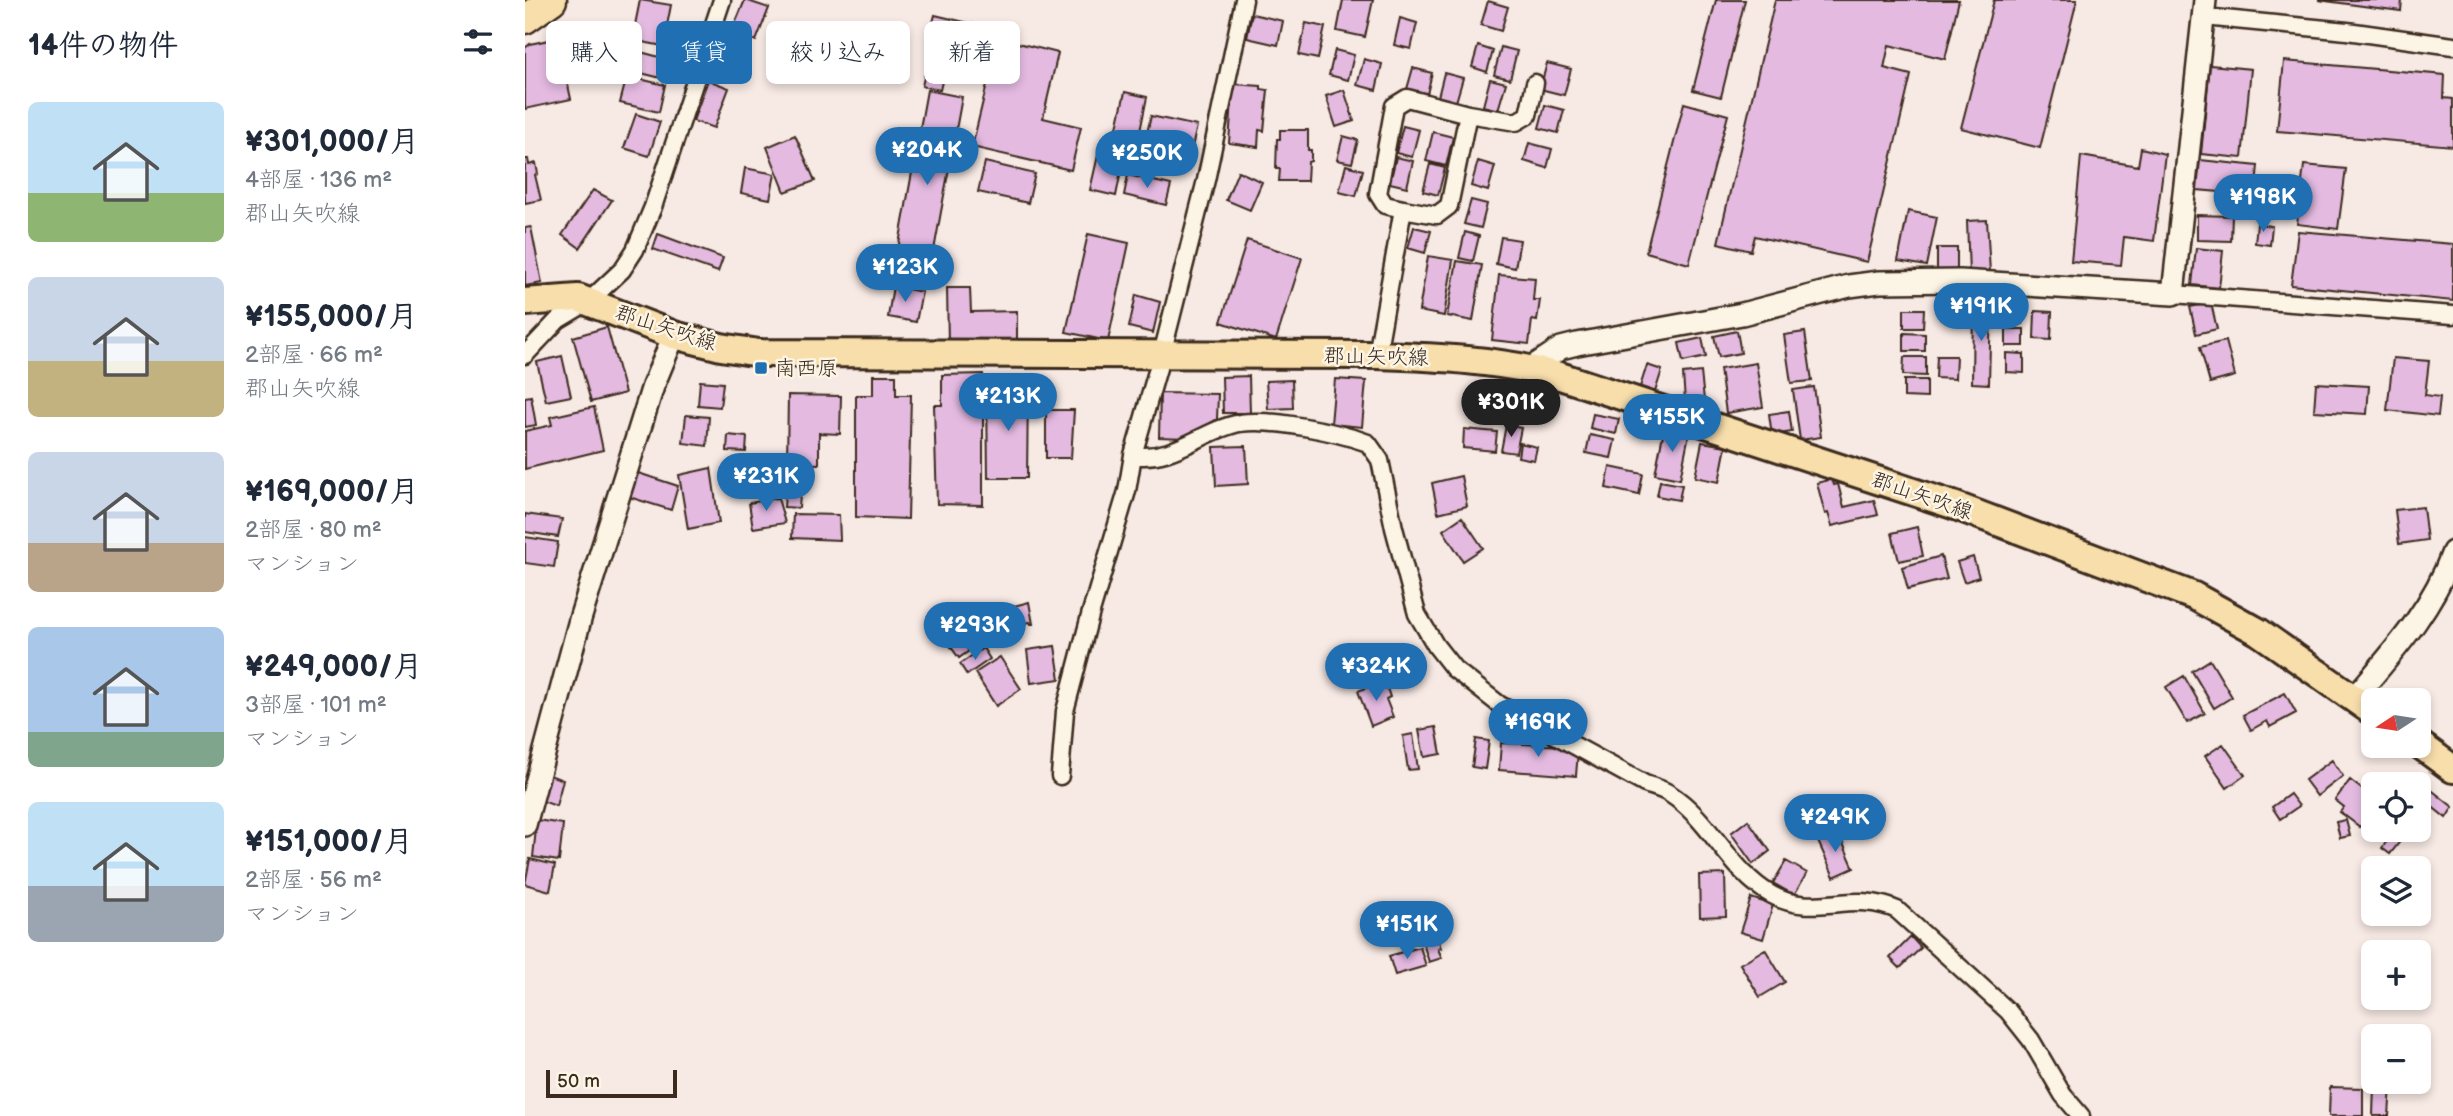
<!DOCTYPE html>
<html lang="ja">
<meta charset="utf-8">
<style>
body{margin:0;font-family:"Balsamiq Sans","Klee One",sans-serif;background:#f6f6f7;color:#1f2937;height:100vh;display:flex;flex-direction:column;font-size:26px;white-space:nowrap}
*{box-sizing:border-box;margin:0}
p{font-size:23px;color:#747a83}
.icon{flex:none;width:38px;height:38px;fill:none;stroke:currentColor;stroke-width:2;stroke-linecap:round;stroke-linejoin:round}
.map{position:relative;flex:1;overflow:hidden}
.side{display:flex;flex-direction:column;background:#fff;width:525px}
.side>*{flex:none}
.top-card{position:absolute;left:21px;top:21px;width:665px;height:63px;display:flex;gap:14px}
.needle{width:46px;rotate:258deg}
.buttons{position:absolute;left:1836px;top:688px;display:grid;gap:14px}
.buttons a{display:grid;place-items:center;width:70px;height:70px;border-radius:10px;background:#fff;box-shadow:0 4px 10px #0003;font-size:35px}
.scale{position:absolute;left:21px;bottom:18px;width:131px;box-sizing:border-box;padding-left:7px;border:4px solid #3b2a1e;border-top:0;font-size:19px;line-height:24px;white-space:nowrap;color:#3b2a1e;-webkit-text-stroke:5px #fcf5e5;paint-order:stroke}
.price{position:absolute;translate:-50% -60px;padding:0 16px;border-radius:24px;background:#1f6fb2;color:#fff;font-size:23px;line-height:46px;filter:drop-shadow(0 2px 4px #0008)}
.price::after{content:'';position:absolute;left:50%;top:42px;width:21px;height:16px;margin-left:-10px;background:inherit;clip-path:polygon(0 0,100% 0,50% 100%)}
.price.current{background:#222;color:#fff}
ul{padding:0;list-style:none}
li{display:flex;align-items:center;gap:21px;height:175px;padding:0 28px}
li span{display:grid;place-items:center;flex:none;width:196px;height:140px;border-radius:10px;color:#555}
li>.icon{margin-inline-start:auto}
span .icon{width:84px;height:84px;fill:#fffc;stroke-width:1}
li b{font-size:30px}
h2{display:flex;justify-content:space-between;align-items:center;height:84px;padding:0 28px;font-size:30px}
.chip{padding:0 24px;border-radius:10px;background:#fff;box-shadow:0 4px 10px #0003;font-size:24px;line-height:63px}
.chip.current{background:#1f6fb2;color:#fff}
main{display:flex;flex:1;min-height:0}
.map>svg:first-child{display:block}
.building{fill:#e4bae1;stroke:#3b2a1e;stroke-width:2}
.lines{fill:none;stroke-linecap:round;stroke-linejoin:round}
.minor-casing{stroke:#3b2a1e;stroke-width:21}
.tertiary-casing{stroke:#3b2a1e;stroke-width:26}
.primary-casing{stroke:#3b2a1e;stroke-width:32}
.trunk-casing{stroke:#3b2a1e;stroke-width:33}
.minor{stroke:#fcf5e5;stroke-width:16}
.tertiary{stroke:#fcf5e5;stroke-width:21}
.primary{stroke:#f8deab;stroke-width:26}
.trunk{stroke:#f8deab;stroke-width:28}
.poi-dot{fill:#1f6fb2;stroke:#fcf5e5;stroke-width:2.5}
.labels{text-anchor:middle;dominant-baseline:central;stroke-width:5;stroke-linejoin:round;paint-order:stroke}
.street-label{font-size:21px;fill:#3b2a1e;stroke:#fcf5e5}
.poi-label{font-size:21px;fill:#3b2a1e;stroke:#fcf5e5;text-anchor:start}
</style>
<main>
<section class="side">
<h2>14件の物件<svg class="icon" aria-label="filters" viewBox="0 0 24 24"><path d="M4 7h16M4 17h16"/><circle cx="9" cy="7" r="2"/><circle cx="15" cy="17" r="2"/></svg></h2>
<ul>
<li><span style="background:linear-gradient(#bfe0f5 65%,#8fb573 0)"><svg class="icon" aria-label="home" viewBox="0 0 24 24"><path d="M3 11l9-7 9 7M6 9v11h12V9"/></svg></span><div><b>¥301,000/月</b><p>4部屋 · 136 m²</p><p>郡山矢吹線</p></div></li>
<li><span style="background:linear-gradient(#c9d6e8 60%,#c2b280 0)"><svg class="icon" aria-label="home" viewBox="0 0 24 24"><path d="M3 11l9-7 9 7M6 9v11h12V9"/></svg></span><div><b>¥155,000/月</b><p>2部屋 · 66 m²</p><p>郡山矢吹線</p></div></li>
<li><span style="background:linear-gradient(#c9d6e8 65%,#b9a48a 0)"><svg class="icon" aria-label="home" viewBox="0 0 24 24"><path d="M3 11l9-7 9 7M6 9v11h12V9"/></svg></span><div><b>¥169,000/月</b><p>2部屋 · 80 m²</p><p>マンション</p></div></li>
<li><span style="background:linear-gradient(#a9c7e8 75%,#7fa58c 0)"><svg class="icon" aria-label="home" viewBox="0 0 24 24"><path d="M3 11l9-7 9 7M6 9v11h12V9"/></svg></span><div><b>¥249,000/月</b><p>3部屋 · 101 m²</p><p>マンション</p></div></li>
<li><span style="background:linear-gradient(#bfe0f5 60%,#9aa5b1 0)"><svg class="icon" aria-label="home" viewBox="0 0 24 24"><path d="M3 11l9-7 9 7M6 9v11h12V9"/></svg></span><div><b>¥151,000/月</b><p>2部屋 · 56 m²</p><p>マンション</p></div></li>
</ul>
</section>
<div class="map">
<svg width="1928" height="1116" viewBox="0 0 1928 1116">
<rect width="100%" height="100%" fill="#f7e9e4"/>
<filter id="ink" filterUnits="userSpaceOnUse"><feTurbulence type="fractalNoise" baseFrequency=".0143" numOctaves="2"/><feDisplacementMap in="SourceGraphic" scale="14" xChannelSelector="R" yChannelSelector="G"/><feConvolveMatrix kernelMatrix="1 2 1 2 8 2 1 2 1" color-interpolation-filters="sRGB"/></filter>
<g filter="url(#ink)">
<!-- building -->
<path class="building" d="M115 0 146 5 138 46 107 40Z
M220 0 244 8 231 41 207 31Z
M818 0H848L840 37 812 31Z
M1191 0H1220L1196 97 1168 90Z
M1250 0H1434L1420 59 1364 45 1359 68 1386 75 1342 262 1230 236 1226 251 1193 243Z
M1469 0H1552L1515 148 1436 128Z
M1793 0H1877L1876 11Z
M963 1 983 7 976 31 956 25Z
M727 14 758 21 753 45 722 38Z
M410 15 448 24 443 46 404 37Z
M875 18 892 23 886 49 869 45Z
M781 23 800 27 793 59 774 55Z
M76 27 83 60 68 63 61 30Z
M33 38 46 99 0 109V48L5 44Z
M473 38 533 53 518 118 556 127 546 170 447 147Z
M407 43 425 47 415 90 397 86Z
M953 46 968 51 962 72 947 67Z
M976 47 992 51 985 79 969 75Z
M101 48 149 61 144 80 96 68Z
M810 50 829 55 823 80 804 75Z
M839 59 857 64 851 90 832 85Z
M1759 61 1920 75 1919 98 1928 99V146L1752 131Z
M1022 63 1046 69 1039 95 1015 89Z
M1685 65 1726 69 1717 158 1676 154Z
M888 68 907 73 902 94 882 89Z
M919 73 938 78 931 102 913 97Z
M102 76 140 85 134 112 95 103Z
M965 79 981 83 973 110 958 106Z
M183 80 204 88 189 128 168 121Z
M708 84 736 86V89L743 90 739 131 734 130 733 147 704 143Z
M402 90 437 97 403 283 368 277Z
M819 90 829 121 811 127 801 96Z
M600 92 622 97 611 151 588 145Z
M1159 103 1203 115 1164 264 1121 252Z
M1020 105 1039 110 1033 133 1014 128Z
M111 114 135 122 124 156 99 148Z
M626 116 672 126 664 160 618 150Z
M878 126 894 130 887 157 871 153Z
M755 130H783V150H786V161L783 162 782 181H754L755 169H751L752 139H755Z
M908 132 928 137 921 166 901 161Z
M270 135 290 181 260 192 242 147Z
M818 136 833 140 827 163 812 160Z
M1004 143 1027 149 1022 168 999 161Z
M1616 148 1640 154 1629 241 1599 237 1596 265 1546 261 1556 156 1613 166Z
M574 151 599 156 591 196 565 190Z
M871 157 888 161 882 187 865 183Z
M0 159H3L4 165 11 163 13 174 10 175 16 200 0 203Z
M1675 160 1733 166 1730 195 1672 190Z
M953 161 970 166 963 191 946 186Z
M460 162 510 174 503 203 453 192Z
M905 164 920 168 913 195 898 191Z
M821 165 838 170 831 196 814 192Z
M1779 165 1821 169 1813 229 1772 224Z
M220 168 250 174 245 199 216 193Z
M713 171 737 182 725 210 701 200Z
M603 175 646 185 641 205 599 195Z
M68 190 87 200 55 248 37 235Z
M946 200 962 204 956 228 939 224Z
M1383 211 1412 217 1402 266 1373 261Z
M1672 215 1707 216 1706 241 1672 240Z
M1462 220 1465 273 1444 274 1442 221Z
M1732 224 1747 226 1745 245 1730 243Z
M6 227 17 283 0 286V228Z
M889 227 906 231 900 253 883 248Z
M1773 231 1928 244V301L1766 285Z
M940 232 954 236 948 261 934 258Z
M133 234 198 258 193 272 128 249Z
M563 234 604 243 583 341 541 332Z
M976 237 995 240 990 268 971 264Z
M722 240 777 258 751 340 696 322Z
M1412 248H1432V278L1412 277Z
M1671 248 1698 251 1694 288 1667 285Z
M903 256 928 260 919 316 894 311Z
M932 261 957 265 948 321 922 316Z
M974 275 1010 278 1008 300H1015L1012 321 1007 320 1004 344 967 340Z
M368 286 397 292 391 322 363 317Z
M422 288H445L446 312 492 311V342L423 343Z
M611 295 635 302 628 333 604 327Z
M1686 303 1692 329 1671 334 1665 307Z
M1448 304H1466L1464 384 1447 383Z
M1480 304 1499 305 1498 324H1479Z
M1379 309H1399L1398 328H1379Z
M1510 311 1527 312 1526 340 1509 339Z
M82 327 100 393 66 402 48 337Z
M1481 329H1499V346H1481Z
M1212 331 1216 353 1194 357 1189 336Z
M1280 332 1287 381 1266 383 1259 335Z
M1379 333 1400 334V351H1379Z
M1177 338 1181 357 1158 362 1154 343Z
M1701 341 1710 376 1685 383 1675 347Z
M1481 353 1499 354V373L1481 372Z
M37 356 46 396 21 401 12 362Z
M1412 356H1431L1430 379 1411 378Z
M1379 357H1401V376L1378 375Z
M1868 358 1904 361 1900 395 1915 397 1913 416 1862 410Z
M1231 363 1238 407 1201 413 1195 369Z
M1122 365 1137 370 1130 392 1115 387Z
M1176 372 1179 400 1160 401 1158 374Z
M458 374V505L412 504 409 405H417V375Z
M348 375H371V395H386L383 519 331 517V395H348Z
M724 376 725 413H698L697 377Z
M810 379 841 381 837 427 806 424Z
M767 380 768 408 743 409 741 381Z
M1379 380H1402V398L1379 397Z
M175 381 198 383 195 407 173 405Z
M1791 383 1844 386 1842 414 1789 411Z
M1289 387 1296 437 1275 440 1268 390Z
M503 389 502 478H463L462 390Z
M635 393 693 394 692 419 661 438 634 437Z
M989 394 1004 397 999 421 984 418Z
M263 395 316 396 315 434 294 433V464L262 463Z
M6 396 11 425 0 427V397Z
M69 407 78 450 0 469V431L27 425 25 417Z
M521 410H549L546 458H521Z
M1264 411 1267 432 1247 435 1244 414Z
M1068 414 1094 419 1091 434 1065 428Z
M161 415 184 417 182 446 158 443Z
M981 425 996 428 991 453 976 451Z
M939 429 972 432 970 451 938 448Z
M1139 429 1164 434 1155 479 1130 474Z
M203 435 222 437 221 452 202 451Z
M1065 435 1090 440 1086 458 1061 453Z
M1177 442 1201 446 1194 482 1170 477Z
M995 443 1012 447 1009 460 993 457Z
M721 446 723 484 691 486 689 447Z
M1085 467 1118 474 1114 495 1081 488Z
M186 468 194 523 163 529 154 475Z
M107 471 153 486 146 510 101 496Z
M936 476 942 506 913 513 907 483Z
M1307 479 1309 485 1313 484 1319 507 1349 500 1353 515 1307 526 1303 513 1300 514 1292 483Z
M261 480 276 482 274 508 259 507Z
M1135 481 1157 485 1154 500 1132 496Z
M253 498 260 523 228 528 224 503Z
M1898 507 1902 540 1874 544 1870 510Z
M0 514 37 519 33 537 0 532Z
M268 514 314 515 315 540 267 538Z
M937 517 958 548 938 561 918 530Z
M1392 527 1398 556 1374 561 1367 533Z
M0 537 33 542 29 567 0 563Z
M1416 556 1422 579 1383 589 1377 567Z
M1448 557 1454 577 1439 582 1432 562Z
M504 602 508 624H506L505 622 499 623 497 614 491 616 489 606Z
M457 611 459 622 433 627 431 616Z
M482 613 488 634 476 637 471 615Z
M433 636 444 651 434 658 423 643Z
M530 646 535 679 506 683 502 650Z
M458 648 465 659 442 675 435 664Z
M475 657 496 689 471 706 450 673Z
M1685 660 1707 697 1689 708 1667 671Z
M1659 676 1680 713 1662 723 1641 687Z
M856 682 858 689 862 688 865 697 861 699 868 717 846 726 833 691Z
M1760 693 1771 713 1745 727 1742 721 1726 730 1718 715Z
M911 727 916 754 899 757 894 730Z
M888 734 893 769 883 770 878 736Z
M951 739 964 741 960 769 947 767Z
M976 743 1041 746 1040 751H1053L1051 776 974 770Z
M1698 744 1720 775 1702 788 1680 756Z
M1807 760 1818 776 1792 796 1780 780Z
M22 774 38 780 31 806 14 800Z
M1825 780 1848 798V830H1884L1865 854 1857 848 1862 841 1838 823 1835 827 1815 812 1819 807 1810 800Z
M1899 784 1928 807 1921 818 1894 796V792Z
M1765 794 1774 806 1755 819 1747 807Z
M12 820 38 824 34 861 8 857Z
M1223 820 1245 851 1228 864 1206 833Z
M1821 820 1825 836 1815 838 1811 822Z
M1312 830 1329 868 1309 877 1292 839Z
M5 859 30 865 25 891 0 884Z
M1261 861 1282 873 1269 895 1248 883Z
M1200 874 1201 916 1175 917 1174 875Z
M1226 898 1248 905 1238 939 1215 932Z
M911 932 916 948 913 949 917 958 904 962 896 937Z
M1386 937 1396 948 1375 968 1365 958Z
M895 947 901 966 870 975 864 956Z
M1240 949 1260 982 1235 997 1215 964Z
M1849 1084 1866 1085 1864 1116H1848Z
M1805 1087 1838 1088V1116H1804Z"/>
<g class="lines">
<!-- minor casing -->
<g class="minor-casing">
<path id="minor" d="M1679 17 1822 31 1928 46
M878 209 860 205 853 194 869 106 882 98 943 114 991 122 1003 115 1010 83
M1648 294 1928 315
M0 355 33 320 63 302 97 270 110 250 128 207 197 0
M852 355 878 209 912 215 924 206 943 114
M608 455C649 462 677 430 715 423 746 418 813 432 843 443L855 460 869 528 892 614 911 646 929 669 975 705 1120 784C1128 787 1138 789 1145 794 1186 820 1204 871 1247 895 1289 919 1327 889 1372 910L1483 1011 1506 1040 1538 1095 1556 1116
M535 776 540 711 566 612 602 491 608 455 637 354 681 180 719 0"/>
</g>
<!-- tertiary casing -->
<g class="tertiary-casing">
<path id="tertiary" d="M1006 368 1036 348 1052 344 1217 314 1324 286 1354 282 1435 281 1648 294 1680 0
M1829 698C1868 652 1907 610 1928 552
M0 825 56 616 128 386 149 335"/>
</g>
<!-- primary casing -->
<g class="primary-casing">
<path id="primary" d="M0 302 53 298 149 335 196 347 234 353 852 355C914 357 975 360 1035 376L1428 505 1669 596 1734 632 1848 712
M1894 744 1928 769"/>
</g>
<!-- trunk casing -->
<g class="trunk-casing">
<path id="trunk" d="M0 19 27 0"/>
</g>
<!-- minor -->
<use href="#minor" class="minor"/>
<!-- tertiary -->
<use href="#tertiary" class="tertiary"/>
<!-- primary -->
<use href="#primary" class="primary"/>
<!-- trunk -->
<use href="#trunk" class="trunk"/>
</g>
</g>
<!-- markers -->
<rect class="poi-dot" x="229" y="361" width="14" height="14" rx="3.5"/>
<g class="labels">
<!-- street labels -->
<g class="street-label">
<text transform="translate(141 328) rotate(18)">郡山矢吹線</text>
<text transform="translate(851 357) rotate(1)">郡山矢吹線</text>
<text transform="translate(1397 496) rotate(19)">郡山矢吹線</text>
</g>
<!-- poi labels -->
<g class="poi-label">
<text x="250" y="368">南西原</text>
</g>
</g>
</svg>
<div class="buttons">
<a><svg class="needle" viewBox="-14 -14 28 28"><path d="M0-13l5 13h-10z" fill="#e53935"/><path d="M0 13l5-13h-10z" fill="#747a83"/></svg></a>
<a><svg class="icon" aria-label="locate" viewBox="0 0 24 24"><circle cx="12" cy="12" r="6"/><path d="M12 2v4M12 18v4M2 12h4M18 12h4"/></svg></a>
<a><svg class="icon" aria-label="layers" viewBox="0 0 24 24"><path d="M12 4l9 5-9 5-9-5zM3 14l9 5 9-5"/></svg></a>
<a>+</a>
<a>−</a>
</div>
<div class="scale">50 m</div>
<b class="price" style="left:402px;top:187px">¥204K</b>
<b class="price" style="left:622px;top:190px">¥250K</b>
<b class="price" style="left:1738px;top:234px">¥198K</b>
<b class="price" style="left:380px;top:304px">¥123K</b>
<b class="price" style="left:1456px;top:343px">¥191K</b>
<b class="price" style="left:483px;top:433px">¥213K</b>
<b class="price current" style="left:986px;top:439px">¥301K</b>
<b class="price" style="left:1147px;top:454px">¥155K</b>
<b class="price" style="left:241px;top:513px">¥231K</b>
<b class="price" style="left:450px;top:662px">¥293K</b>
<b class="price" style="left:851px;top:703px">¥324K</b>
<b class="price" style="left:1013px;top:759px">¥169K</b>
<b class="price" style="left:1310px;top:854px">¥249K</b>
<b class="price" style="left:882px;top:961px">¥151K</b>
<div class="top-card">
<a class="chip">購入</a>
<a class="chip current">賃貸</a>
<a class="chip">絞り込み</a>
<a class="chip">新着</a>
</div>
</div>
</main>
